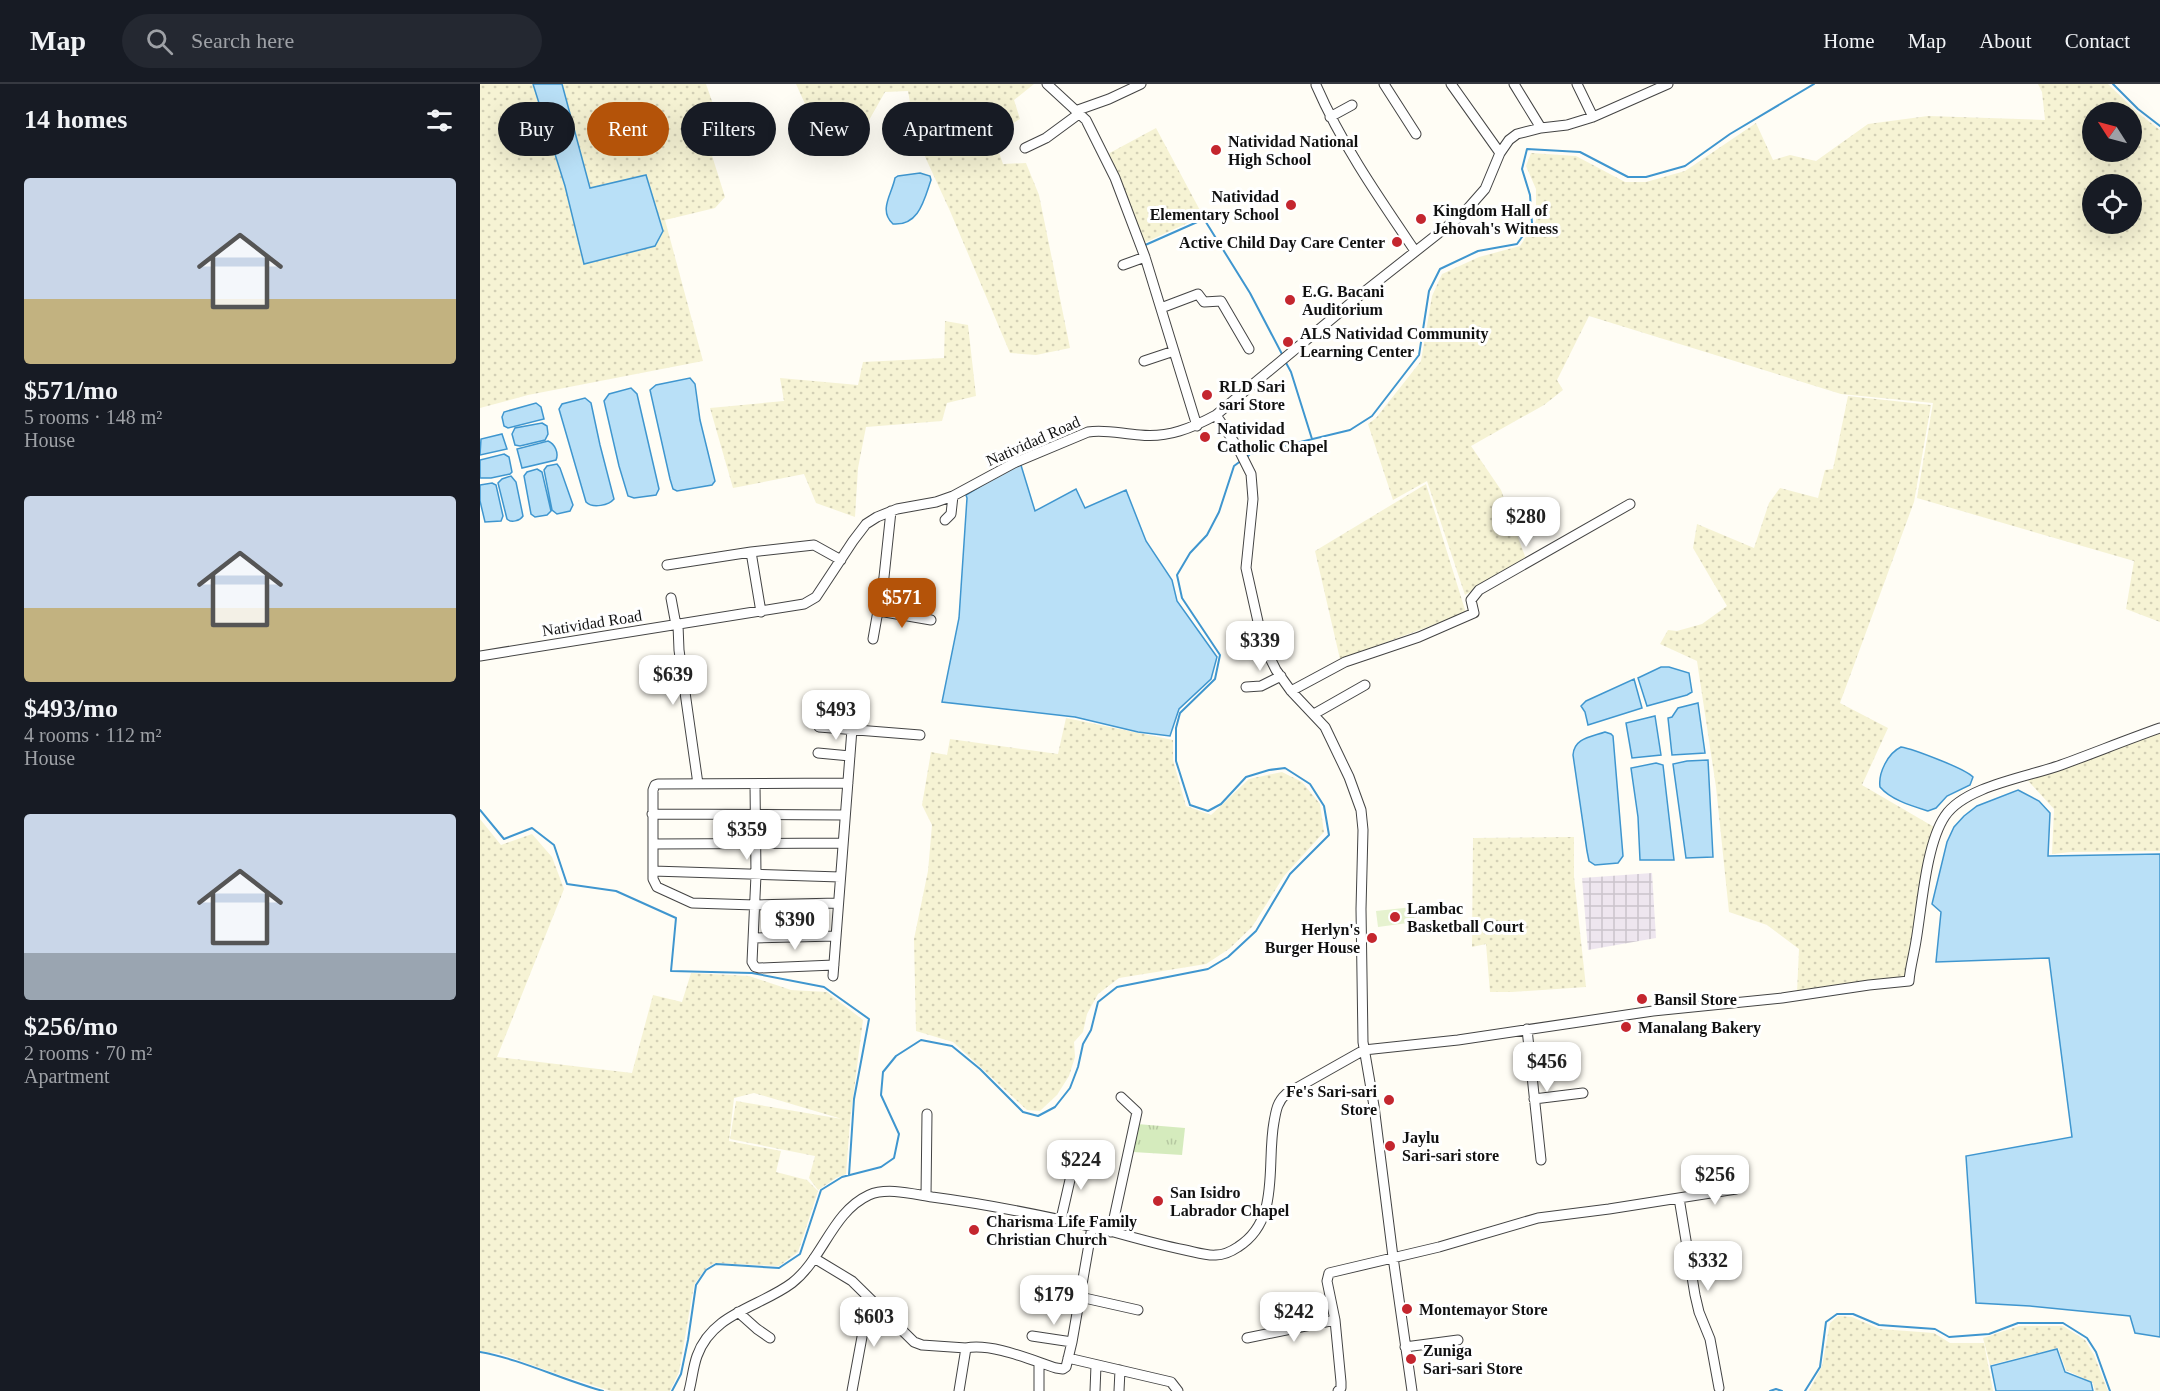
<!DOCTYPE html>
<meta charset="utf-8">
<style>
body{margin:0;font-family:"Times New Roman",serif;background:#242831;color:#f1f3f6;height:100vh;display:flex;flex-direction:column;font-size:22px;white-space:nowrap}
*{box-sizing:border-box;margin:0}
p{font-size:20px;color:#9ea1a6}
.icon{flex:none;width:33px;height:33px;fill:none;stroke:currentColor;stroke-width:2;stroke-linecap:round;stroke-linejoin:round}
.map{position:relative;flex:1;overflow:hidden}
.details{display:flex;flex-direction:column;background:#171b24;width:480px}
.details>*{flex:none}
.hud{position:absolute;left:18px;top:18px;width:570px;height:54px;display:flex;gap:12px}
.needle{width:39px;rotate:306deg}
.fabs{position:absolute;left:1602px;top:18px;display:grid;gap:12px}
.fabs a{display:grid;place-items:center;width:60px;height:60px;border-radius:50%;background:#171b24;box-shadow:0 6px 24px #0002;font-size:30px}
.price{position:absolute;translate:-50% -51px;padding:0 14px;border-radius:12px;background:#fff;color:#222;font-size:20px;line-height:39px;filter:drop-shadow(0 2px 3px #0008)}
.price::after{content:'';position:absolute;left:50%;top:36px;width:18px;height:14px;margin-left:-9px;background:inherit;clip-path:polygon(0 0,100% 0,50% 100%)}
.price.current{background:#b45309;color:#fff}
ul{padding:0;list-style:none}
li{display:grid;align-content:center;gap:12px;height:318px;padding:0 24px}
li span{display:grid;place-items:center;height:186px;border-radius:6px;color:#555}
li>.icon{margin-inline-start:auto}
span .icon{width:108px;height:108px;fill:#fffc;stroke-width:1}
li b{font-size:26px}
h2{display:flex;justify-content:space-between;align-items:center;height:72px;padding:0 24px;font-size:26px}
.tag{padding:0 21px;border-radius:27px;background:#171b24;box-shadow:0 6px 24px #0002;font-size:21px;line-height:54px}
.tag.current{background:#b45309;color:#fff}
header{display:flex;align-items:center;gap:36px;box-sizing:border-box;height:84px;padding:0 30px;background:#171b24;border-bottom:2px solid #363941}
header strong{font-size:28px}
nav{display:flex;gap:33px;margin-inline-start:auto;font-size:21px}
.search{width:420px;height:54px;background:#242831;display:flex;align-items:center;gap:15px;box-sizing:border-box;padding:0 21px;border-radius:33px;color:#9ea1a6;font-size:22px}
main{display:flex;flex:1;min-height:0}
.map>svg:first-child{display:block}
.industrial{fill:url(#industrial-grid)}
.farmland{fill:url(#farmland-dots);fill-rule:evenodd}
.park{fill:url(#park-tufts)}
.pitch{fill:#e6f2cf}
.water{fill:#b9e0f7;stroke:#3f96cf;stroke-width:1.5}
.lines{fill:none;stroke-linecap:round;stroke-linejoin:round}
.stream{stroke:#3f96cf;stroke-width:2}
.minor-casing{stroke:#444;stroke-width:11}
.minor{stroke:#fff;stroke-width:9}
.poi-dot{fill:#c4262e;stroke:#fff;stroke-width:2}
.labels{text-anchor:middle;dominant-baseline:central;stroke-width:6;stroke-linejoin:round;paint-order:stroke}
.poi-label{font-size:16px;font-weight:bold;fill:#111;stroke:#fff;text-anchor:start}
.street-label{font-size:16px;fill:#111;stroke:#fff}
</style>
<header>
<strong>Map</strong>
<div class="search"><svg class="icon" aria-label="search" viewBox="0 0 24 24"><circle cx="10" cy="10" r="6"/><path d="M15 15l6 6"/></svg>Search here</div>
<nav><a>Home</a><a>Map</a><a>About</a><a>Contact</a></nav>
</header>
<main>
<section class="details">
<h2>14 homes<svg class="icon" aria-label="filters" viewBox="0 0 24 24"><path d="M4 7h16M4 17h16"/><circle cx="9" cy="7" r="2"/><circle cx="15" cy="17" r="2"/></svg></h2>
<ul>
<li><span style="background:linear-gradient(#c9d6e8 65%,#c2b280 0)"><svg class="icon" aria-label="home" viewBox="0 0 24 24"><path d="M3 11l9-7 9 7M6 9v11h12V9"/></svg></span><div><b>$571/mo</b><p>5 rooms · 148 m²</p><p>House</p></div></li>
<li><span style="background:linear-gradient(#c9d6e8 60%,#c2b280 0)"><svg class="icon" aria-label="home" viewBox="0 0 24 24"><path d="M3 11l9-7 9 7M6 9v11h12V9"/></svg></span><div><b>$493/mo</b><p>4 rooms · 112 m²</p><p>House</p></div></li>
<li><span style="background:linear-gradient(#c9d6e8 75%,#9aa5b1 0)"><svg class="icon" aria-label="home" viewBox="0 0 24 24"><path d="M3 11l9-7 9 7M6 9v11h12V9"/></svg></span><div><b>$256/mo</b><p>2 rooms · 70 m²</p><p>Apartment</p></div></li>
</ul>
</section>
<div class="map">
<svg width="1680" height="1307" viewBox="0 0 1680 1307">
<defs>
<pattern id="industrial-grid" width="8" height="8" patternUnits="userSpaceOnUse" patternTransform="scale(1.5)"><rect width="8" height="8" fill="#eee6ef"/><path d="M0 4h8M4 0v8" fill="none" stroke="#cbc4cc"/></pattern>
<pattern id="farmland-dots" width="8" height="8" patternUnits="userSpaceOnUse" patternTransform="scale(1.5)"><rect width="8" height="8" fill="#f6f3d4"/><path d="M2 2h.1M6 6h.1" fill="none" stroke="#d2cfb5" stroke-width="1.8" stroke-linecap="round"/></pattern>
<pattern id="park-tufts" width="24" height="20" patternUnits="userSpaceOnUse" patternTransform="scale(1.5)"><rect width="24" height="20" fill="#d5ebbd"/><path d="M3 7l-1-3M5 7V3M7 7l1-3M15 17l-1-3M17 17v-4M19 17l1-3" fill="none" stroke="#b6c8a1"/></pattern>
</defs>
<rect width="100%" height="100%" fill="#fffdf5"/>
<!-- industrial -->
<path class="industrial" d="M1172 789 1176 854 1108 866 1102 794Z"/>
<!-- farmland -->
<path class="farmland" d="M0 0H226L233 20 218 27 245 113 235 124 185 136 223 277 48 311 0 324Z
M316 0H554L534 16 540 35 513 51 523 80 546 79 559 111 590 264 556 271 530 269 470 127 436 53 428 7 405 8 384 45 339 42 331 33Z
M1558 0H1628L1658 29 1680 46V538L1646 525 1654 477 1437 414 1453 319 1361 310 1109 232 1077 296 1083 306 1064 321 991 362 1021 406 1046 475 985 511 947 397 913 416 888 340 896 334 941 277 952 212 962 190 999 173 1040 162 1056 137V105L1046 82 1051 69 1096 72 1145 98H1166L1205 87 1276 39 1293 76 1310 71 1336 77 1388 40 1448 32 1565 36 1562 8ZM1612 28H1652V68H1612ZM1612 100H1652V140H1612Z
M676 44 723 132 664 159 659 142 626 71Z
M465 237 488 241 496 312 467 319 462 337 386 343 378 384 375 433 336 419 324 390 253 404 230 324 304 317 300 294 378 301 383 278 464 274Z
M1368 312 1451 321 1434 418 1360 619 1408 644 1382 701 1454 743 1425 894 1317 909 1319 865 1287 841 1249 828 1236 703 1217 577 1180 560 1188 546 1197 547 1222 540 1247 522 1213 464 1217 440 1274 464 1289 419 1300 404 1338 414 1345 386 1353 385Z
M946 400 986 529 860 575 835 467Z
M586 634 693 656V676L706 722 731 731 769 695 802 688 822 698 840 720 844 748 804 792 772 843 749 865 726 880 639 894 618 910 607 930 603 948 594 958 595 973 589 992 577 1011 560 1027 547 1026 473 958 436 947 434 855 448 787 452 741 442 721 451 668 467 671 470 655 578 670Z
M1680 642V767L1591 768 1572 770 1574 725 1542 690Z
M0 735 21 761 52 750 72 773 84 805 17 973 152 989 173 911 202 918 211 889 269 892 311 906 347 908 383 936 370 1037 366 1090 356 1094 338 1106 329 1094 335 1072 250 1055 256 1017 362 1035 274 1009 254 1014 249 1057 301 1067 296 1088 327 1096 338 1107 318 1168 299 1182 235 1179 226 1184 214 1201 199 1288 190 1307H131L80 1291 21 1270 0 1267Z
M1094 753V793L1106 903 1032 908H1010L1006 860 992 863 993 754Z
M1358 1232 1372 1233 1400 1245 1454 1249 1470 1259H1504L1513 1307H1329L1342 1282 1350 1239Z
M1539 1242H1583L1605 1256 1614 1271 1628 1307H1615L1613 1299 1586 1286 1578 1264 1510 1281 1503 1254Z"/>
<!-- park -->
<path class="park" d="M657 1040 705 1044 702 1071 653 1068Z"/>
<!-- pitch -->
<path class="pitch" d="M933 823 935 838 898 843 896 827Z"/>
<!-- water -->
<path class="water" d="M53 0H82L110 104 166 91 183 147 175 162 104 180 85 102Z
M440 89 450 92 451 96C444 116 439 142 413 140 398 126 412 110 415 94L418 92Z
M210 294 215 300 220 336 235 397 232 401 197 407 193 405 190 395 170 306 176 301Z
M151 304 157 310 179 405 176 411 154 414 148 412 139 382 124 317 129 310Z
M105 314 111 319 120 361 134 415C129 421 113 425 106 418L79 325 82 320Z
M56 319 61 323 64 335 28 344 24 342 22 333 24 328Z
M62 339 67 342 68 350 65 356 40 362 35 361 32 350 35 344Z
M22 350 27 365 0 371 1 355Z
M68 357C75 360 79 369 76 376L42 384 37 365Z
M24 370 29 373 32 388 30 390 11 394H0V376Z
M540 378 555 427 596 405 605 424 646 406 666 457 692 496 697 517 737 573 731 595 699 625 690 652 658 648 595 633 462 618 479 534 487 414 486 411Z
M77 380 80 384 93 421 90 427 77 430 72 426 64 386 67 382Z
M57 385 62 388 71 427 67 431 55 433 51 430 44 392 47 388Z
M31 392 36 398 43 432C40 437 31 439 27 435L18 399 22 395Z
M12 399 16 401 23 432 21 437 5 438 0 417V401Z
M1181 583H1189L1209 589 1212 608 1207 611 1167 622 1158 594Z
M1154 595 1162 624 1108 641 1105 628 1101 622 1106 617Z
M1218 619 1225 669 1192 671 1188 634 1192 633 1198 624Z
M1175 632 1181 671 1152 674 1146 639Z
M1125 648 1131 650 1133 652 1143 772 1138 779 1115 781 1109 777 1107 767 1093 671C1094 654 1111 653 1125 648Z
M1421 663C1433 665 1486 685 1493 693L1490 701 1467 712 1456 724 1448 727C1432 722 1411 716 1400 703 1398 689 1408 669 1421 663Z
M1228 676 1233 773 1206 774 1193 680 1207 677Z
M1176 679 1183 681 1194 776H1160L1158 733 1151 684Z
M1538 706 1559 717 1570 729 1568 772 1680 770V1253L1655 1249 1650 1232 1550 1222 1496 1219 1486 1072 1592 1053 1569 874 1456 878 1461 828 1452 820 1467 758 1474 743 1484 732 1497 722Z
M1577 1265 1585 1288 1611 1298 1613 1307H1516L1511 1282Z"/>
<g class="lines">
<!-- stream -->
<path class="stream" d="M1633 0 1658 25 1680 42
M663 162 724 135 770 209 803 272
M805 277 811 288 832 355
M767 373 770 370 870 346 892 332 939 271 949 207 960 185 998 167 1037 160 1052 139 1050 111 1042 85 1047 65 1100 68 1148 93H1166L1205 82 1250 50 1334 0
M0 726 24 755 52 744 74 761 87 800 136 807 196 834 191 887 272 889 344 903 389 935 374 1015 369 1091
M0 1268C41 1275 82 1296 123 1307
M192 1307 201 1290 208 1256 216 1201 226 1186 236 1180 299 1184 320 1170 341 1106 362 1093 401 1083 414 1074 419 1050 401 1011 403 988 416 972 441 956 472 962 500 985 543 1028 558 1032 575 1023 590 1004 598 983 603 960 611 946 618 918 637 903 728 885 748 873 776 847 810 790 849 751 844 722 830 700 805 684 789 686 766 693 741 720 728 727 710 721 696 677V644L700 629 735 595 740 571 702 514 697 491 710 469 727 451 739 428 754 382 762 376
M1290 1307 1296 1305 1302 1307
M1325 1307 1340 1283 1346 1238 1357 1230H1373L1399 1241 1455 1245 1469 1253 1509 1250 1538 1239H1583L1607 1254 1616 1268 1630 1307"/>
<!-- minor casing -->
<g class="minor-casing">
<path id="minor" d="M567 0 606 36 635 94 665 173 717 342
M904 0 936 50
M971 0 1020 69
M1034 0 1061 44
M1097 0 1113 33
M836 1C862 61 899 114 935 167
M598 26 629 15 661 0
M850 33 872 21
M545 64 566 54 600 29
M643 181 665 173
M681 224 718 210 724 218 741 217 769 265
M664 277 694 267
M736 331 758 364 771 390 773 415 766 484 783 560 796 586 811 607 845 643 869 693 881 726 883 746 881 825 883 958 894 1022 913 1173 932 1307
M465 436 471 430 473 412
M271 468 334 461 361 476
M187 481 271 468 281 528
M191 514 196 541
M399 527 451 536
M198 541 199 566 218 700
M393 555 404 493 411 427
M0 572 324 520 336 513 373 457 386 440 397 433 417 425 456 418 473 412 534 379 608 348C625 345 642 350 660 351 688 354 712 344 736 331L884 208 983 130 1005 105 1020 69 1029 56 1037 50 1061 44 1087 41 1113 33 1188 0
M766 603 781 602 801 592
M811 607 865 578 939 553 994 529 991 516 999 506 1150 420
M834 630 885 601
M339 643 440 651
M338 669 370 672
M275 700 276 791 272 878 275 883 279 884 354 881
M172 730 365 731
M173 760 363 759
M173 787 360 793
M358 819 275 821 212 819 177 803 173 795V706L175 701 178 700 368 699
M274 854 356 852
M353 892 372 645
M1047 945 1061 1076
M1054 1015 1103 1009
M446 1112 447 1030
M1199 1114 1215 1211 1219 1228 1230 1255 1239 1304
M581 1135 595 1074
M631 1148 657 1028 641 1013
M334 1174 372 1197 434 1258 442 1261 486 1264
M600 1213 658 1226
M258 1228 277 1245 290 1254
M552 1252 592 1258
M767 1254 855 1236
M925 1263 978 1256
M588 1274 691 1298 698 1307
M209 1307C212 1296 213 1283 217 1272 232 1229 280 1223 312 1199 343 1175 352 1128 389 1111 407 1103 433 1110 452 1113 513 1121 571 1133 630 1147 655 1154 680 1161 705 1166 715 1168 727 1172 736 1171 743 1171 752 1167 758 1163 801 1136 786 1081 794 1038 796 1027 797 1018 806 1010L884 966 978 956 1173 927 1302 914 1389 901 1429 897C1430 884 1434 870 1436 857 1442 822 1446 760 1465 732 1485 702 1548 693 1581 681 1614 669 1646 656 1680 644
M372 1307 389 1215
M479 1307 486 1264C512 1259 551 1276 576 1284L583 1285 586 1283 592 1258 612 1143
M559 1307V1279
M615 1307 616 1281
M639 1307 640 1286
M858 1307 861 1304V1298L855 1236 847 1197 849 1189 959 1163 1058 1134 1129 1125 1256 1105"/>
</g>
<!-- minor -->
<use href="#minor" class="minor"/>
</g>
<!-- markers -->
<g class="poi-dot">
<circle cx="736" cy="66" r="6"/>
<circle cx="811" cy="121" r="6"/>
<circle cx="941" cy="135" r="6"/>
<circle cx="917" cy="158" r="6"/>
<circle cx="810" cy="216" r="6"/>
<circle cx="808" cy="258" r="6"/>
<circle cx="727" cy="311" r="6"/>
<circle cx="725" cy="353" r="6"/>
<circle cx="915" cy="833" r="6"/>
<circle cx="892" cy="854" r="6"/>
<circle cx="1162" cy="915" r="6"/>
<circle cx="1146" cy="943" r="6"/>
<circle cx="909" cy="1016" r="6"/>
<circle cx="910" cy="1062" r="6"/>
<circle cx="678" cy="1117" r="6"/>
<circle cx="494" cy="1146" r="6"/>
<circle cx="927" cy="1225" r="6"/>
<circle cx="931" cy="1275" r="6"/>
</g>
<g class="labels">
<!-- poi labels -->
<g class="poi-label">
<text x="748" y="57">Natividad National<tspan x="748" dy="18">High School</tspan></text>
<text x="799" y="112" text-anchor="end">Natividad<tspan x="799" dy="18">Elementary School</tspan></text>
<text x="953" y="126">Kingdom Hall of<tspan x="953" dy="18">Jehovah's Witness</tspan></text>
<text x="905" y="158" text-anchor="end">Active Child Day Care Center</text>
<text x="822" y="207">E.G. Bacani<tspan x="822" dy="18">Auditorium</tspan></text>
<text x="820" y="249">ALS Natividad Community<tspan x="820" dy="18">Learning Center</tspan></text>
<text x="739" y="302">RLD Sari<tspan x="739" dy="18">sari Store</tspan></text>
<text x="737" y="344">Natividad<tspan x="737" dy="18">Catholic Chapel</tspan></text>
<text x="927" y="824">Lambac<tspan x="927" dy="18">Basketball Court</tspan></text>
<text x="880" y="845" text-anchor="end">Herlyn's<tspan x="880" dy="18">Burger House</tspan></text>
<text x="1174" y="915">Bansil Store</text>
<text x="1158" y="943">Manalang Bakery</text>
<text x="897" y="1007" text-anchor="end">Fe's Sari-sari<tspan x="897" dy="18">Store</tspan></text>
<text x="922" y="1053">Jaylu<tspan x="922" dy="18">Sari-sari store</tspan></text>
<text x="690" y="1108">San Isidro<tspan x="690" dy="18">Labrador Chapel</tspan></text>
<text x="506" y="1137">Charisma Life Family<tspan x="506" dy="18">Christian Church</tspan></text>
<text x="939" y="1225">Montemayor Store</text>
<text x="943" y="1266">Zuniga<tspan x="943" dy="18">Sari-sari Store</tspan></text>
</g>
<!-- street labels -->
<g class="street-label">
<text transform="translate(553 357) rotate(-24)">Natividad Road</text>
<text transform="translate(112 539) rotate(-9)">Natividad Road</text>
</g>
</g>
</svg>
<div class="fabs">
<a><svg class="needle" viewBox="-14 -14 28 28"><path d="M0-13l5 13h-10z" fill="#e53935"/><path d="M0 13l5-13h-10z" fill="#9ea1a6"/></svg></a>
<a><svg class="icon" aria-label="locate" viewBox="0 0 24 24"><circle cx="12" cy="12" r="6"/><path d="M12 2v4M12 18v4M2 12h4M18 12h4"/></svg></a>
</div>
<b class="price" style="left:1046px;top:464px">$280</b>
<b class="price current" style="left:422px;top:545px">$571</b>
<b class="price" style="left:780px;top:588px">$339</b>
<b class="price" style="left:193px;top:622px">$639</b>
<b class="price" style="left:356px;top:657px">$493</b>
<b class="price" style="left:267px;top:777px">$359</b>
<b class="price" style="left:315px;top:867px">$390</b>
<b class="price" style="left:1067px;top:1009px">$456</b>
<b class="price" style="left:601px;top:1107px">$224</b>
<b class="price" style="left:1235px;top:1122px">$256</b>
<b class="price" style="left:1228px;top:1208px">$332</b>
<b class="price" style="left:574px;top:1242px">$179</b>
<b class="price" style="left:814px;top:1259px">$242</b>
<b class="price" style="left:394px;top:1264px">$603</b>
<div class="hud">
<a class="tag">Buy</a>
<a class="tag current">Rent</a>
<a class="tag">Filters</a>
<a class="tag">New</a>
<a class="tag">Apartment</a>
</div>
</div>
</main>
